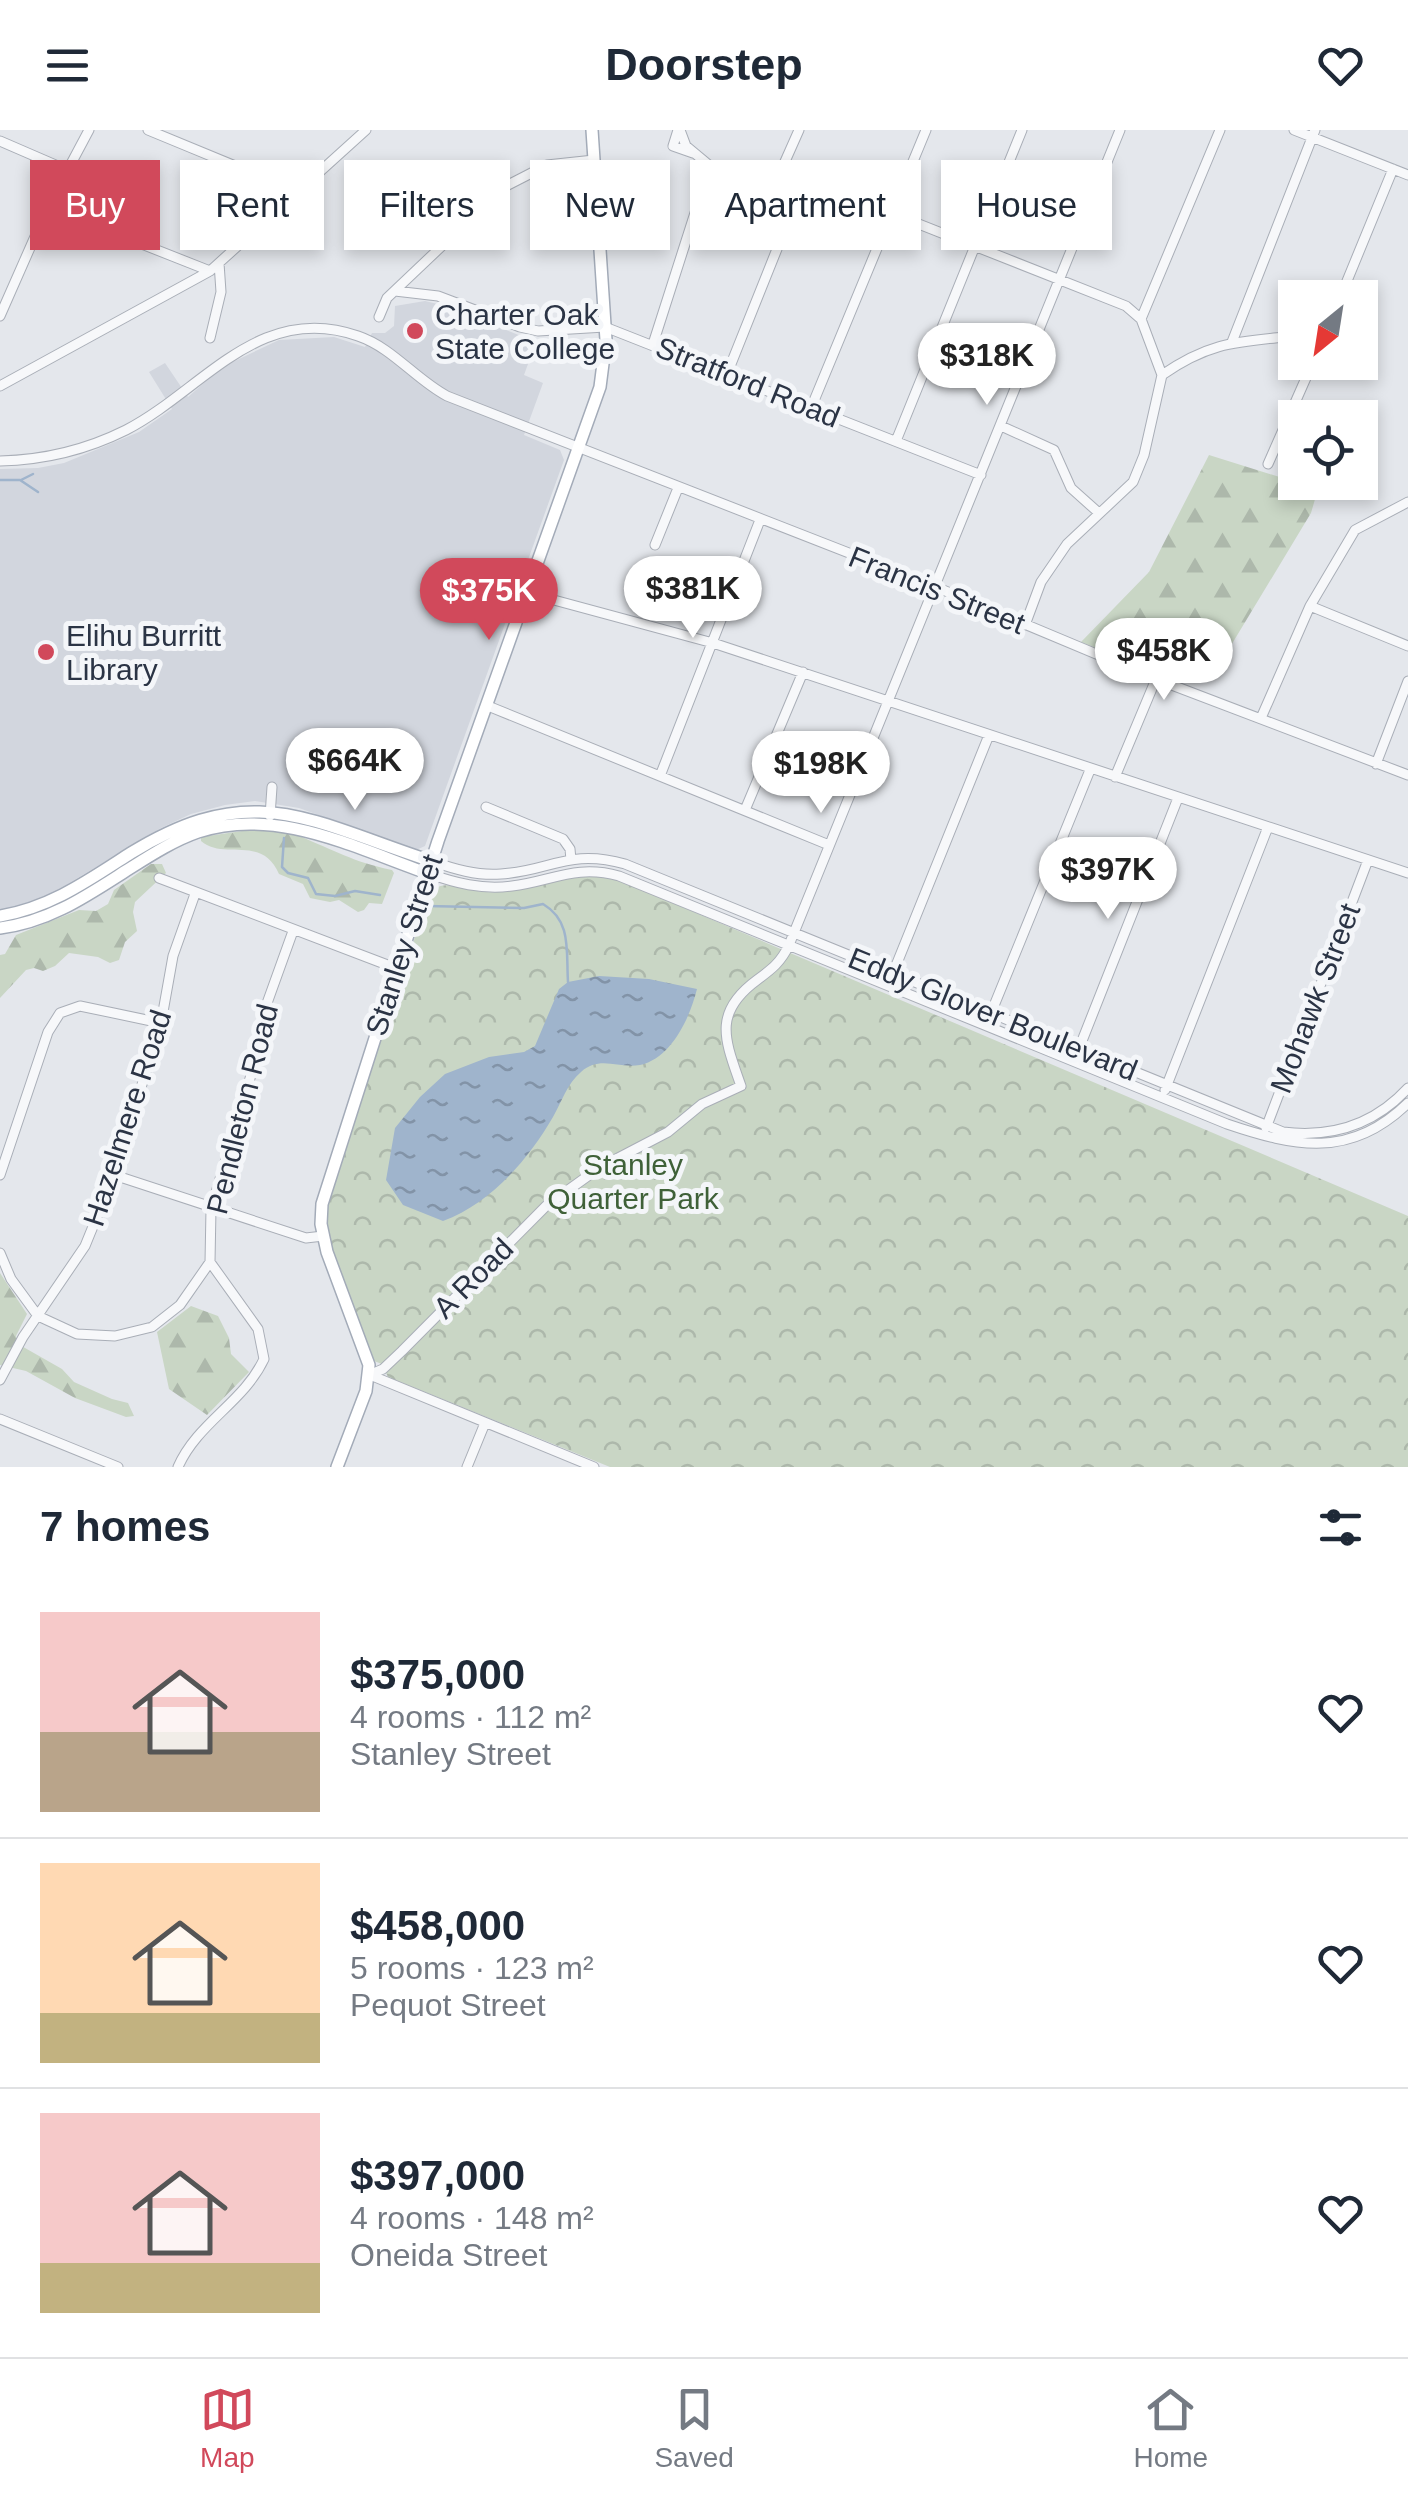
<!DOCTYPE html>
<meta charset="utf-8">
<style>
body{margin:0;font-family:Arial,sans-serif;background:#f2f2f3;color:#1f2937;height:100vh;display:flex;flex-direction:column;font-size:38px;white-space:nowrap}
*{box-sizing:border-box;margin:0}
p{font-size:32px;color:#747a83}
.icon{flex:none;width:55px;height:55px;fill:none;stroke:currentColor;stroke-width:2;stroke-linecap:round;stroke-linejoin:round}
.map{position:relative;height:1337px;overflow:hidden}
.sheet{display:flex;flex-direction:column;background:#fff;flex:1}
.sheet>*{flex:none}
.banner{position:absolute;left:30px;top:30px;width:1350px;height:90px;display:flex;gap:20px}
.needle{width:65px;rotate:210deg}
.buttons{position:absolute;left:1278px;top:150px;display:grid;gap:20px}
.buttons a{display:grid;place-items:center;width:100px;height:100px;border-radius:0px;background:#fff;box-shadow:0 5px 15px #0003;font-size:50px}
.price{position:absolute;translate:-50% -85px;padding:0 22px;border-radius:35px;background:#fff;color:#222;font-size:32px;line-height:65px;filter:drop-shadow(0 2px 5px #0008)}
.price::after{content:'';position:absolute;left:50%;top:60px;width:30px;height:22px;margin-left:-15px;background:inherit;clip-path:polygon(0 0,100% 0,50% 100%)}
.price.current{background:#d1495b;color:#fff}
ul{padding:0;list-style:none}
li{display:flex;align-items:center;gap:30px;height:250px;padding:0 40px}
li+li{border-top:2px solid #e0e1e3}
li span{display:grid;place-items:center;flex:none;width:280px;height:200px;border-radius:0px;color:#555}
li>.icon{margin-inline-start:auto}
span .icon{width:120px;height:120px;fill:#fffc;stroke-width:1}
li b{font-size:42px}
h2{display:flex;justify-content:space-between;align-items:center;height:120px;padding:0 40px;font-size:42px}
.chip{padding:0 35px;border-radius:0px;background:#fff;box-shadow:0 5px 15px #0003;font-size:35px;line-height:90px}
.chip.current{background:#d1495b;color:#fff}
header{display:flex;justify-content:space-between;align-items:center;height:130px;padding:0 40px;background:#fff;font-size:45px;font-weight:800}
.menu{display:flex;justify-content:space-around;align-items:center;height:140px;border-top:2px solid #e0e1e3;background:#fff;font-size:28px;color:#747a83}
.menu a{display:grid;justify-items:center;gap:5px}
.menu .current{color:#d1495b}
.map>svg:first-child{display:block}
.built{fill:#d2d6de}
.forest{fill:url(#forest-firs)}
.park{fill:url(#park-crowns)}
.water{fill:url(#water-ripples)}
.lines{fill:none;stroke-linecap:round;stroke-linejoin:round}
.stream{stroke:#9fb4cc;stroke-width:2.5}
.minor-casing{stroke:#a9aeb7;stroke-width:11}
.major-casing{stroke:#a3abb8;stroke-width:14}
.minor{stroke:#f7f8fa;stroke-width:9}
.major{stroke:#fff;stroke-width:11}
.poi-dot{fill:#d1495b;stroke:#f4f6f9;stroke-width:4}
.labels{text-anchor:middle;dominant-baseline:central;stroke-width:10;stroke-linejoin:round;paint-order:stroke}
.poi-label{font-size:30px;fill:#2b3445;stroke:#f4f6f9;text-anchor:start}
.street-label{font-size:30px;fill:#2b3445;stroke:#f4f6f9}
.park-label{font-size:30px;fill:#3f6138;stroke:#f4f6f9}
</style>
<header><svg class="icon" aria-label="menu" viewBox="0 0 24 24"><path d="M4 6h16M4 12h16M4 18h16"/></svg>Doorstep<svg class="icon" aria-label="heart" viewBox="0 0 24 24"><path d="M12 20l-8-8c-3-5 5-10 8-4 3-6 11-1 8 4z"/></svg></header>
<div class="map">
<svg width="1408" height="1337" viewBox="0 0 1408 1337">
<defs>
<pattern id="forest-firs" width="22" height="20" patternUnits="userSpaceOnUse" patternTransform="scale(2.5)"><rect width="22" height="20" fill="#c9d6c5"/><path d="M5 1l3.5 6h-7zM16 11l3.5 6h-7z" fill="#adb8ab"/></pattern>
<pattern id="park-crowns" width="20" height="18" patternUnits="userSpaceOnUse" patternTransform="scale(2.5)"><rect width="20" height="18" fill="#c9d6c5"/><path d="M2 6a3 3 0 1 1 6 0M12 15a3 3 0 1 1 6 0" fill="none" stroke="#adb8ab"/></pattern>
<pattern id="water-ripples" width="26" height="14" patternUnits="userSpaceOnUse" patternTransform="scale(2.5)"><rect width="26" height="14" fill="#9fb4cc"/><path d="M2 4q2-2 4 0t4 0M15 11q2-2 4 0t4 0" fill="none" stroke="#8293a7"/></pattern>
</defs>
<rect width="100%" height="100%" fill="#e4e7ec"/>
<!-- built -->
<path class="built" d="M425 171 446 176 536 212 524 245 543 253 524 305 560 320 564 330 425 716 416 720 299 678 255 671 225 675 191 684 161 698 51 764 13 778 0 780V339L38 338 64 333 139 302 172 279 149 242 165 233 188 267 222 237 279 210 334 207 365 217 372 203H385L394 196 395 176Z"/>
<!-- forest -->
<path class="forest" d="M1209 325 1318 359 1311 383 1221 532 1157 508 1144 537 1081 512 1149 442Z
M242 701C261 701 281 699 299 706 334 720 353 732 392 740L394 743 382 774 369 773 364 780 358 782 339 770 330 772 310 768 303 754 279 744C262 704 224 731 201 711V707Z
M151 734H162L166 743 135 772 133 782 137 801 125 812 119 830 110 833 98 827 69 823 55 836 43 841 34 838 26 840 0 868V825L5 824 16 805 79 780 96 781 108 774 114 760Z
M0 1143 27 1184 16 1206 18 1214 62 1239 74 1252 112 1269 128 1273 134 1286 126 1287 75 1268 26 1241 0 1235Z
M191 1176 218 1186 229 1208 231 1224 249 1242 207 1285 169 1259 157 1202Z"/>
<!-- park -->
<path class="park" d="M592 745 621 751 1408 1086V1337H610L388 1247 382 1234 374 1231C354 1180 323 1125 328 1069L430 762C445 748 465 760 483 762 520 764 555 746 592 745Z"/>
<!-- water -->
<path class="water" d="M599 846 649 849 697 859C690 887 672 928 640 935 618 939 600 925 581 942 567 954 562 971 553 987 528 1030 491 1073 443 1091L403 1075 386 1050 395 998 420 967 445 944 489 927 524 922 535 916 559 859 568 852Z"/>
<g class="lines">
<!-- stream -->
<path class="stream" d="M0 350H20L38 362
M21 350 33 344
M284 708 282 737 288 743 308 748 316 764 335 766 355 761 380 765
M427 776 524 778 543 774C572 791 566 821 568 852"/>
<!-- minor casing -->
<g class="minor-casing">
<path id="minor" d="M148 0 296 61
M678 0 673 16 693 23
M680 0 686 16 710 36 744 40 783 36 805 49 1126 176 1141 189 1162 245 1144 325 1133 352 1067 414 1041 452 1025 495
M1294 0 1408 45
M0 11 67 40
M783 36 799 0
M48 77 210 141
M395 161 438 166 520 197 538 201 605 197 981 345
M1340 168 1393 39
M0 186 48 77 89 0
M379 187 387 168 504 57 547 35 594 30
M1141 189 1220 0
M210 208 221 162 219 133
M1232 212 1315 0
M653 214 710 36
M727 244 805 49
M1162 245C1211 211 1238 212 1295 206
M0 256 210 141 366 0
M811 278 926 0
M1001 296 1054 320 1071 358 1099 383
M896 311 1022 0
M0 331C44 330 86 320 126 300 202 261 259 171 358 206 393 218 415 249 447 266L936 457 1156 549 1408 645
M1268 334 1313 232
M655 415 678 358
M528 463 713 513 1408 743
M1310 476 1408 516
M488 576 829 715
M1261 588 1310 476 1355 400 1408 372
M1376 634 1408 551
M660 646 760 390
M1115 647 1156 549
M486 677 563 709 570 719 571 730
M745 680 803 542
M270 686 272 657
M431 731C454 739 477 746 501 744 551 741 569 718 625 734L1283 1002C1332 1008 1374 995 1408 958
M427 743C455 753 482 760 512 756 552 751 576 734 619 746L1227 994C1295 1017 1351 1029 1408 973
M159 748 398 839
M891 848 989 605
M989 888 1090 640
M1078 921 1178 668
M1165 960 1268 697
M1266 998 1368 730
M0 1045 48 902 60 883 80 876 161 893
M114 1045 306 1108 323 1106
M0 1123 11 1149 38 1186 77 1204 115 1206 152 1197 180 1175 210 1132 211 1079 251 945 266 876 293 801
M369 1245 383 1239 402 1221 546 1076 599 1038 668 1002 702 974 741 956C725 910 712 883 757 850 772 839 781 832 789 815L1120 0
M370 1245 594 1337
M0 1250 23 1207 85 1116 114 1045 161 893 173 826 195 764
M0 1289 118 1337
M178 1337C197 1293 244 1272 264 1229L258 1199 210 1132
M467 1337 485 1293"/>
</g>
<!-- major casing -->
<g class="major-casing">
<path id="major" d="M0 786C50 778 89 750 131 723 253 648 309 691 431 731
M0 798C48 792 85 767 124 742 148 727 172 711 198 702 276 676 355 718 427 743
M337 1337 366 1261 369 1235 327 1122 321 1094 322 1074 438 711 600 257 606 210 592 0"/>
</g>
<!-- minor -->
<use href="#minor" class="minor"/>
<!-- major -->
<use href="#major" class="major"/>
</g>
<!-- markers -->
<g class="poi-dot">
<circle cx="415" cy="201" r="10"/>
<circle cx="46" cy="522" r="10"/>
</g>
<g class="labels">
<!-- poi labels -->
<g class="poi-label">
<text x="435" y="184">Charter Oak<tspan x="435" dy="34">State College</tspan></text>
<text x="66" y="505">Elihu Burritt<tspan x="66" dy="34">Library</tspan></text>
</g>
<!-- street labels -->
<g class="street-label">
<text transform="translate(748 252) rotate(22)">Stratford Road</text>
<text transform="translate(937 460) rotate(22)">Francis Street</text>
<text transform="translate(404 815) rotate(-72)">Stanley Street</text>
<text transform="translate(1315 868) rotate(-69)">Mohawk Street</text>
<text transform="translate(993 884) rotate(22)">Eddy Glover Boulevard</text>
<text transform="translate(242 979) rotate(-76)">Pendleton Road</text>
<text transform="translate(127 988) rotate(-72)">Hazelmere Road</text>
<text transform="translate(473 1148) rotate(-45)">A Road</text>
</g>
<!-- park labels -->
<g class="park-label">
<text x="633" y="1034">Stanley<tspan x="633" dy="34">Quarter Park</tspan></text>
</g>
</g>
</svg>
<div class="buttons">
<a><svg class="needle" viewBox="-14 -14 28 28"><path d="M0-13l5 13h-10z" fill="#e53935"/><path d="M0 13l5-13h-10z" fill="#747a83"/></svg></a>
<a><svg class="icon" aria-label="locate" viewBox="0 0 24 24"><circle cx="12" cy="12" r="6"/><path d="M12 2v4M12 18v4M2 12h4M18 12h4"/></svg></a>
</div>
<b class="price" style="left:987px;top:278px">$318K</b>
<b class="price" style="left:693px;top:511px">$381K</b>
<b class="price current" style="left:489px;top:513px">$375K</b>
<b class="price" style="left:1164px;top:573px">$458K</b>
<b class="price" style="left:355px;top:683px">$664K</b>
<b class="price" style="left:821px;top:686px">$198K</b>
<b class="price" style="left:1108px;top:792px">$397K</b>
<div class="banner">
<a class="chip current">Buy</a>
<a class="chip">Rent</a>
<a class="chip">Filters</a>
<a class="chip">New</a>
<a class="chip">Apartment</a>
<a class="chip">House</a>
</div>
</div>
<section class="sheet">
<h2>7 homes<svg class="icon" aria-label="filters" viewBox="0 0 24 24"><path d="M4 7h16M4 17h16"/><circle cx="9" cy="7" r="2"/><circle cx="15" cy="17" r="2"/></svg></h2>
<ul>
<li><span style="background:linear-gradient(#f6c9c9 60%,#b9a48a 0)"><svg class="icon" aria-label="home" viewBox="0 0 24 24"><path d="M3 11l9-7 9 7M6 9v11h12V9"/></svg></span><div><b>$375,000</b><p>4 rooms · 112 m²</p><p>Stanley Street</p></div><svg class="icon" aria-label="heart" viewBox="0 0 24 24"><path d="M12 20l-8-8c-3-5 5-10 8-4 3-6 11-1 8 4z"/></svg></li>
<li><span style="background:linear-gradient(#ffd9b3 75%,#c2b280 0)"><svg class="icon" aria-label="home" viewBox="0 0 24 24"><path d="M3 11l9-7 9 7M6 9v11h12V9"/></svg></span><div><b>$458,000</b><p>5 rooms · 123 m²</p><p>Pequot Street</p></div><svg class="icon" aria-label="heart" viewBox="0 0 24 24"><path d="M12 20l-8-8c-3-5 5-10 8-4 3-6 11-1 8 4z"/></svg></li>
<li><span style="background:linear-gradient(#f6c9c9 75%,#c2b280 0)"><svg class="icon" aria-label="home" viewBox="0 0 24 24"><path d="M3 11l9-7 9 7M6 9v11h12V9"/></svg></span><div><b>$397,000</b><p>4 rooms · 148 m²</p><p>Oneida Street</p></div><svg class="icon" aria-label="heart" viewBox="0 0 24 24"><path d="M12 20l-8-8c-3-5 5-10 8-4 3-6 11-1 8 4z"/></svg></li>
</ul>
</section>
<nav class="menu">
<a class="current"><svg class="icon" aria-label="map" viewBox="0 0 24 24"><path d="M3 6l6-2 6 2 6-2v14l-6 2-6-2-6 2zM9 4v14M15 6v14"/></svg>Map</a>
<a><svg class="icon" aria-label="saved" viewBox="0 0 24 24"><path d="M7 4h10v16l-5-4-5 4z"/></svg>Saved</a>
<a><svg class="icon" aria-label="home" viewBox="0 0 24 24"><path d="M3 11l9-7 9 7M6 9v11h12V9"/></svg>Home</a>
</nav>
